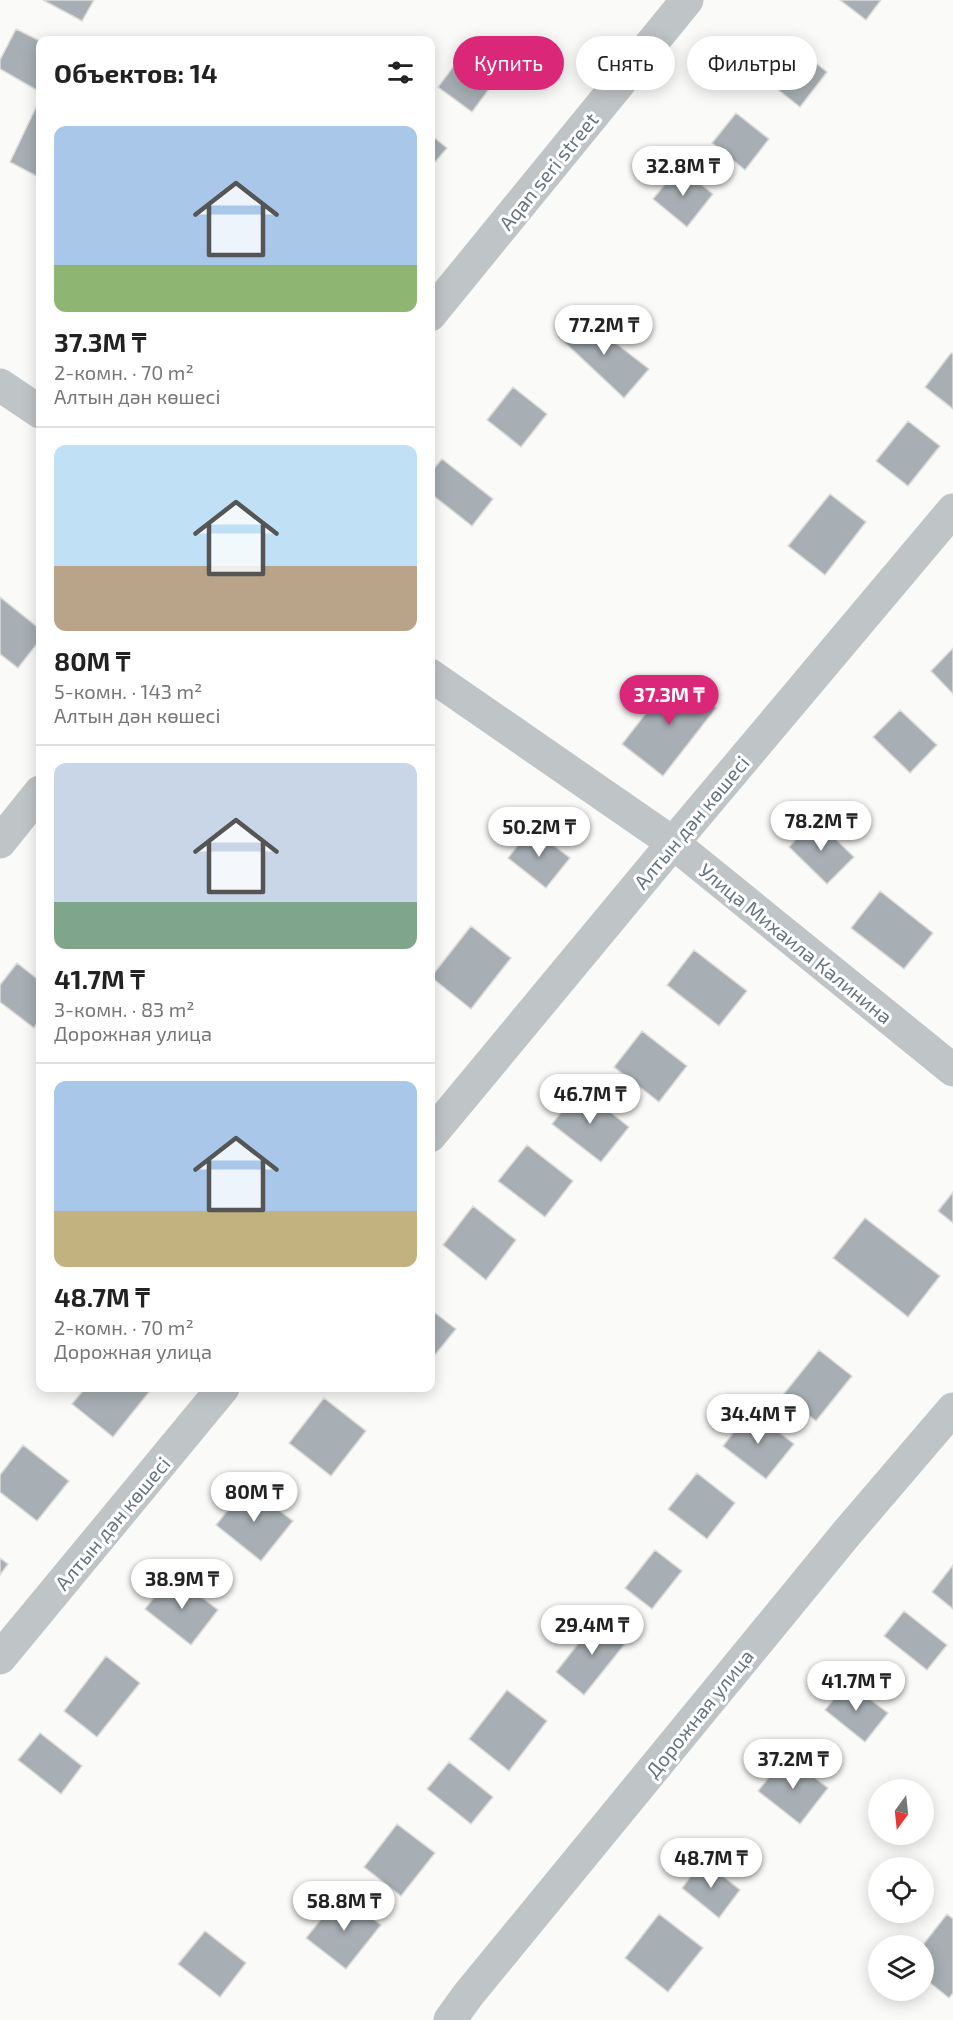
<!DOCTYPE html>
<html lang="ru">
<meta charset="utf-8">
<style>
body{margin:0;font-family:"Exo 2",sans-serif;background:#f2f2f2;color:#222;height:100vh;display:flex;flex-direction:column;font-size:22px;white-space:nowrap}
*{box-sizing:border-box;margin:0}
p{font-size:20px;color:#767676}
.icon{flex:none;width:33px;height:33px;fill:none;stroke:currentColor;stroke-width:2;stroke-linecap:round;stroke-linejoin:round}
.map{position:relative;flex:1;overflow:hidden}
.side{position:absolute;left:36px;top:36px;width:399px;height:1356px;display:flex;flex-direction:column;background:#fff;border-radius:12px;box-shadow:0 3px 15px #0003}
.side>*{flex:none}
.hud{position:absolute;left:453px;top:36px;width:410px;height:54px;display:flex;gap:12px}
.needle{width:39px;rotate:195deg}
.fabs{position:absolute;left:868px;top:1779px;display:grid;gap:12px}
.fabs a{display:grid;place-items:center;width:66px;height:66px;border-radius:50%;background:#fff;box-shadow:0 3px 15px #0003;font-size:30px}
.price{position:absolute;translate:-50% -51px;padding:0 14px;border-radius:21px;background:#fff;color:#222;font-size:20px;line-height:39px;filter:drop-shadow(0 2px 3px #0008)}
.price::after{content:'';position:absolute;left:50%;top:36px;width:18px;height:14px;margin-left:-9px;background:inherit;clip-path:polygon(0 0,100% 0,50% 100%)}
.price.selected{background:#db2777;color:#fff}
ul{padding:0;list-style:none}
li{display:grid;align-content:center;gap:12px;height:318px;padding:0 18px}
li+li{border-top:2px solid #e0e0e0}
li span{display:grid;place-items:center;height:186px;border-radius:12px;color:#555}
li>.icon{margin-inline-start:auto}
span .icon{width:108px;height:108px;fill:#fffc;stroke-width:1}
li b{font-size:26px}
h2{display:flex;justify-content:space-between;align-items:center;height:72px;padding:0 18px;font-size:26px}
.chip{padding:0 21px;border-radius:27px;background:#fff;box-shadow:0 3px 15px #0003;font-size:21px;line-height:54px}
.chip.selected{background:#db2777;color:#fff}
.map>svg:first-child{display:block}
.building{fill:#a7afb4;stroke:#dcdcda;stroke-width:1.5}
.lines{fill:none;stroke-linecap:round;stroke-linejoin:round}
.minor{stroke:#bfc4c7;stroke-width:33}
.tertiary{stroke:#bfc4c7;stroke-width:33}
.labels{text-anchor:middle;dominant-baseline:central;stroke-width:6;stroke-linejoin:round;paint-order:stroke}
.street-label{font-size:20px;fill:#677580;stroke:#fff}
</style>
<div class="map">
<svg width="953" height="2020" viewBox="0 0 953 2020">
<rect width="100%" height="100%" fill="#fafaf8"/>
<!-- building -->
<path class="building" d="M43 0H94L82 21Z
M840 0H881L866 20Z
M16 29 40 41V92L0 69V60Z
M476 37 509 62 472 112 438 87Z
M790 42 827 72 800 107 762 77Z
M40 99V178L10 162Z
M736 113 769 139 745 170 712 143Z
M430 134 447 148 430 168Z
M679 167 713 194 687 227 653 199Z
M578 314 649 369 624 398 559 337Z
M951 353 953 354V409L925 387Z
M513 387 547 414 521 447 487 420Z
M908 421 940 446 908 486 876 461Z
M442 459 493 499 472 526 430 493V473Z
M830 494 866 522 825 575 788 546Z
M0 597 40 629V640L18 668 0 654Z
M953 648V694L931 671Z
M675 676 716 708 663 776 622 744Z
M900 710 937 745 910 773 873 737Z
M815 819 854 857 827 884 789 847Z
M531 828 570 858 546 888 508 858Z
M880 891 933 933 904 969 851 928Z
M471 926 511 958 471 1009 431 977Z
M694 950 747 991 719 1026 667 985Z
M17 963 40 981V1019L34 1028 0 1002V985Z
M642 1031 687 1066 659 1102 614 1067Z
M580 1088 629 1127 601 1162 552 1124Z
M527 1145 573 1181 545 1217 498 1181Z
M953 1192V1223L938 1211Z
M473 1206 516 1240 486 1280 443 1245Z
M865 1218 940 1276 908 1317 833 1258Z
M430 1309 456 1329 430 1361Z
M819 1350 852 1376 816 1421 783 1395Z
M85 1388H144L149 1392 113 1437 72 1404Z
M324 1398 366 1431 331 1476 289 1443Z
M751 1410 794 1444 766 1479 723 1446Z
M23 1445 69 1481 37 1521 0 1492V1475Z
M697 1473 735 1503 707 1539 668 1509Z
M247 1486 293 1521 261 1561 216 1525Z
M655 1550 682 1571 652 1609 625 1588Z
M0 1558 8 1564 0 1575Z
M953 1565V1609L932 1592Z
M172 1574 218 1610 191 1645 145 1609Z
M904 1611 947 1645 927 1670 884 1636Z
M599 1617 628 1640 584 1695 556 1672Z
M106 1656 140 1683 97 1737 64 1711Z
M847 1682 888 1713 865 1742 825 1710Z
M507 1690 547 1721 509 1771 469 1739Z
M40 1733 82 1766 61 1794 18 1760Z
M786 1756 828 1788 800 1824 758 1791Z
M449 1762 493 1797 471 1824 427 1789Z
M397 1824 435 1853 401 1896 364 1867Z
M703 1860 740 1890 719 1918 682 1888Z
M341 1894 381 1925 346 1969 306 1938Z
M659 1914 703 1948 668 1992 625 1958Z
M947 1914 953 1919V1993L949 1998 924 1978V1946H922Z
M205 1931 246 1963 220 1997 178 1964Z"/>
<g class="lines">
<!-- minor -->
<path class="minor" d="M0 385 40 412
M430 675 673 843 953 1070
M430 1136 673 843 953 510
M0 1658 223 1388
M450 2020 468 1995 846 1534 953 1409"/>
<!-- tertiary -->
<path class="tertiary" d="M430 315 687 0
M0 842 40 792"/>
</g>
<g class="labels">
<!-- street labels -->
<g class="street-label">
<text transform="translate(548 171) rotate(-51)">Aqan seri street</text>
<text transform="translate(691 822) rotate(-50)">Алтын дән көшесі</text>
<text transform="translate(796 943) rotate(39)">Улица Михаила Калинина</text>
<text transform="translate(112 1523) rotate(-50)">Алтын дән көшесі</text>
<text transform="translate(699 1713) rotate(-51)">Дорожная улица</text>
</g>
</g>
</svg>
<div class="fabs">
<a><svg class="needle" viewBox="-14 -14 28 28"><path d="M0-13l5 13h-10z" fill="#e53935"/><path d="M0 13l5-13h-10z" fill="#767676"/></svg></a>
<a><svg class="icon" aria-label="locate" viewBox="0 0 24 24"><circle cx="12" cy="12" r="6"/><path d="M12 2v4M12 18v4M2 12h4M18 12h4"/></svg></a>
<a><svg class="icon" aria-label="layers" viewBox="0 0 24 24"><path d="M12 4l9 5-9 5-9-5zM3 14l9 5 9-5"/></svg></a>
</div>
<b class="price" style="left:683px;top:197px">32.8M ₸</b>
<b class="price" style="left:604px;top:356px">77.2M ₸</b>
<b class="price selected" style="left:669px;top:726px">37.3M ₸</b>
<b class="price" style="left:821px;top:852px">78.2M ₸</b>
<b class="price" style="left:539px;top:858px">50.2M ₸</b>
<b class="price" style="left:590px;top:1125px">46.7M ₸</b>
<b class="price" style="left:758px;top:1445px">34.4M ₸</b>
<b class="price" style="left:254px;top:1523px">80M ₸</b>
<b class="price" style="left:182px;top:1610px">38.9M ₸</b>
<b class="price" style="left:592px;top:1656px">29.4M ₸</b>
<b class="price" style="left:856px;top:1712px">41.7M ₸</b>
<b class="price" style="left:793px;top:1790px">37.2M ₸</b>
<b class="price" style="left:711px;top:1889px">48.7M ₸</b>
<b class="price" style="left:344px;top:1932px">58.8M ₸</b>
<div class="hud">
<a class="chip selected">Купить</a>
<a class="chip">Снять</a>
<a class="chip">Фильтры</a>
</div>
<section class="side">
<h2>Объектов: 14<svg class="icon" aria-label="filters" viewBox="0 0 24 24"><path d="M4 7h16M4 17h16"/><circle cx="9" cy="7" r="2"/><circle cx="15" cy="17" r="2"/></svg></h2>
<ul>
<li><span style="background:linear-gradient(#a9c7e8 75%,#8fb573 0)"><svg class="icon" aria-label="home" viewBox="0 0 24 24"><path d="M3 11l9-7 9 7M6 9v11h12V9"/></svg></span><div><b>37.3M ₸</b><p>2-комн. · 70 m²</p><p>Алтын дән көшесі</p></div></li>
<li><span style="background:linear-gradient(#bfe0f5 65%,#b9a48a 0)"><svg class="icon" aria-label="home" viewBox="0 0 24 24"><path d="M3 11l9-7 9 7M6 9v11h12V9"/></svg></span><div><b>80M ₸</b><p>5-комн. · 143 m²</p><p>Алтын дән көшесі</p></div></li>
<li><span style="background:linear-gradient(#c9d6e8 75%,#7fa58c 0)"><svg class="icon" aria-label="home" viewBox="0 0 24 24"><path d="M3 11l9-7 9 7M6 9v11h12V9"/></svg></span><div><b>41.7M ₸</b><p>3-комн. · 83 m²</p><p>Дорожная улица</p></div></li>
<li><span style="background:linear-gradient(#a9c7e8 70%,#c2b280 0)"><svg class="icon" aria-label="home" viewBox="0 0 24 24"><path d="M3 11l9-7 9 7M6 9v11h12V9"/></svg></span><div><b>48.7M ₸</b><p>2-комн. · 70 m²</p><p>Дорожная улица</p></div></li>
</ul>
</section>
</div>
